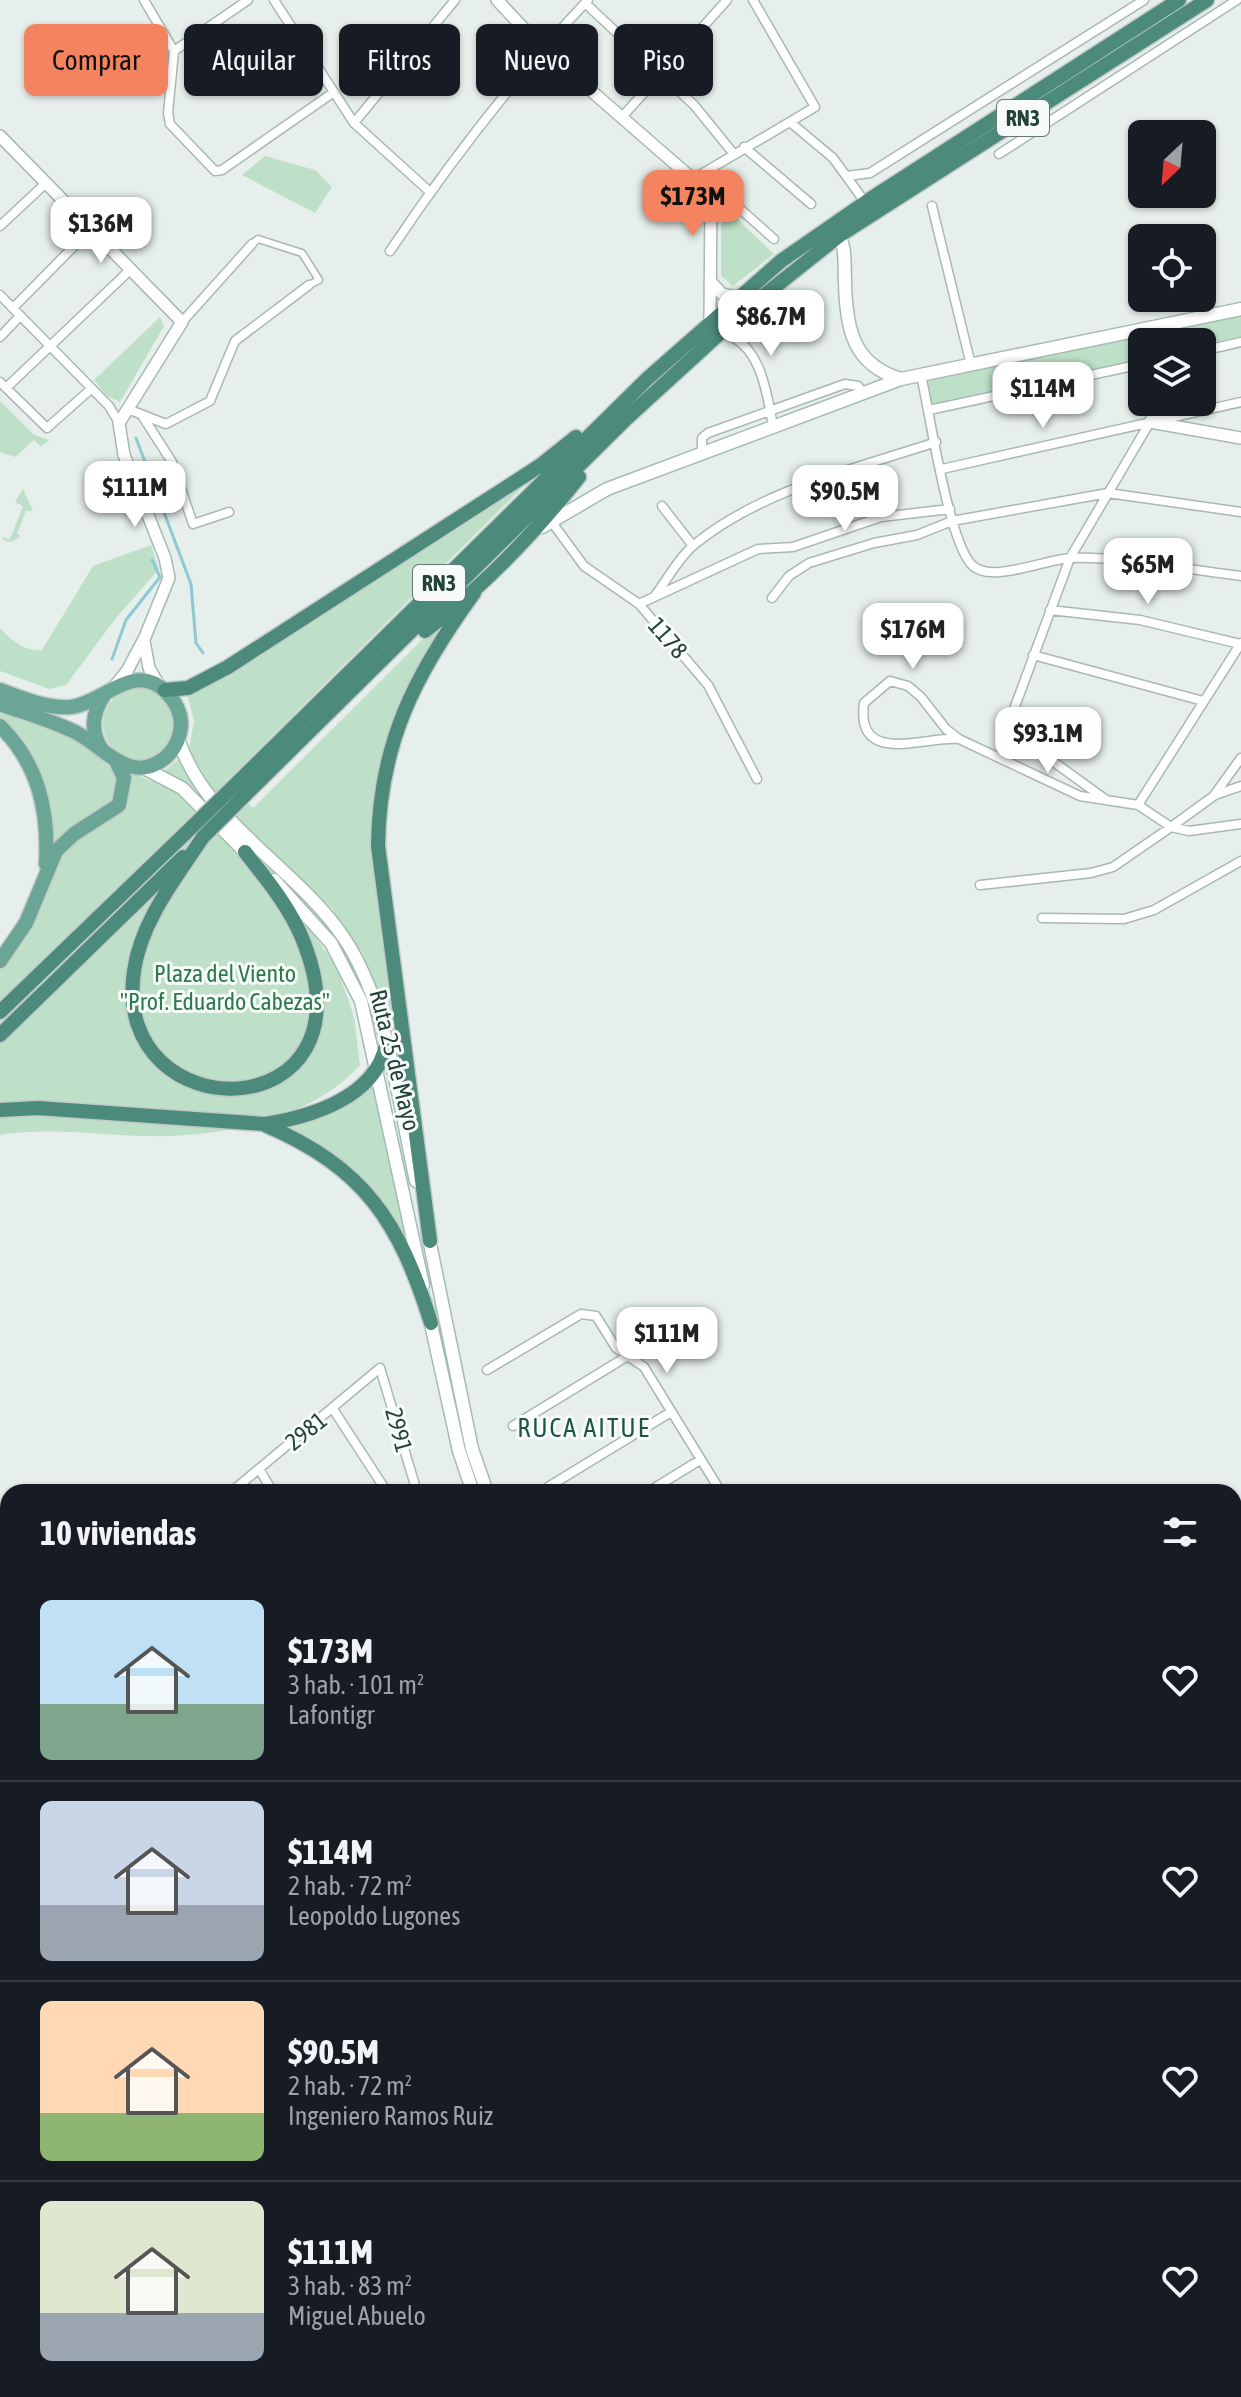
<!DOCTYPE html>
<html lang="es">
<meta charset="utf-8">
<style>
body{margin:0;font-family:"Asap Condensed",sans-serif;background:#242831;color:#f1f3f6;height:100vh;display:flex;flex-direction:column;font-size:30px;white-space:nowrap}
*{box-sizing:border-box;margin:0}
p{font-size:26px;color:#9ea1a6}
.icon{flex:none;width:44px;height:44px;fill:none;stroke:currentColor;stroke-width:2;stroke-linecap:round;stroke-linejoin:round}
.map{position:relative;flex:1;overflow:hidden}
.sheet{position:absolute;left:0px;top:1484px;width:1242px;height:914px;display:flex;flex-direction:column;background:#171b24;border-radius:24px 24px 0 0;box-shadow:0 2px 6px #0004}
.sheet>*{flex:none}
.top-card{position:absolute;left:24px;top:24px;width:800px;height:72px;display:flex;gap:16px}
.needle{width:52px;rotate:206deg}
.controls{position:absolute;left:1128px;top:120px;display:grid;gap:16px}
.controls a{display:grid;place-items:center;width:88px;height:88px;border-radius:12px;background:#171b24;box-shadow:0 2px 6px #0004;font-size:40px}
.price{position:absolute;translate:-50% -68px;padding:0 18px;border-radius:16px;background:#fff;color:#222;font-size:26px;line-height:52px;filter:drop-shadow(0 2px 4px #0008)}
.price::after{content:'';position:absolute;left:50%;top:48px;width:24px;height:18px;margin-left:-12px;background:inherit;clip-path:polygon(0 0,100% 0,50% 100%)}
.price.on{background:#f4845f;color:#111}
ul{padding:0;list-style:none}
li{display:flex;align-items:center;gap:24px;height:200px;padding:0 40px}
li+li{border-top:2px solid #363941}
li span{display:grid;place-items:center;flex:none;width:224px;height:160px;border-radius:12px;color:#555}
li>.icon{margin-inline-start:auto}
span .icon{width:96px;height:96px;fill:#fffc;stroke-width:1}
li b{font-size:34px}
h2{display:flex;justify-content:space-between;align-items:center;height:96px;padding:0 40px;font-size:34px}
.pill{padding:0 28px;border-radius:12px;background:#171b24;box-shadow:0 2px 6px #0004;font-size:28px;line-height:72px}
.pill.on{background:#f4845f;color:#111}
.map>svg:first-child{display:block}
.green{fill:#bfe0c8}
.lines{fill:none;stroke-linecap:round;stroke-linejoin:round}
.stream{stroke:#8ec9d4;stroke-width:3}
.pedestrian-casing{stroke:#a8b8b2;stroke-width:9}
.minor-casing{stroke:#a8b8b2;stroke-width:11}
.tertiary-casing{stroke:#a8b8b2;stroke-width:14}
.secondary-casing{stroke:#a4bbb3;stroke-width:15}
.primary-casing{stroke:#c2cac8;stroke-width:17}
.trunk-casing{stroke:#c2cac8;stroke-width:17}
.pedestrian{stroke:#fff;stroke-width:6}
.minor{stroke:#fff;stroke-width:8}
.tertiary{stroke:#fff;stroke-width:11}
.secondary{stroke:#fff;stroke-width:12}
.primary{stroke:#6aa596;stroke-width:14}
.trunk{stroke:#4c8a7c;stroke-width:14}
.trunk-bridge-casing{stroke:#c2cac8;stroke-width:17;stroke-linecap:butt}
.trunk-bridge{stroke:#4c8a7c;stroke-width:14}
.labels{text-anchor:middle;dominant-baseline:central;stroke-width:6;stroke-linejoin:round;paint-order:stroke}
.shield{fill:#f7fbf9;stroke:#637a73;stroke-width:2}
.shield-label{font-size:22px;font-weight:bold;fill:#24423a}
.street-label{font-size:24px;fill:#24423a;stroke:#f7fbf9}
.park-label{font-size:24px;fill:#2d7a4b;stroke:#f7fbf9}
.neighbourhood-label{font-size:26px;letter-spacing:2px;fill:#1f5548;stroke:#f7fbf9}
</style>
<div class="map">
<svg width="1241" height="2397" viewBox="0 0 1241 2397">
<rect width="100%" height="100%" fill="#e6efeb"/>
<!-- green -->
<path class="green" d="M265 156 315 170 332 187 315 213 242 175Z
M728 216 735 217 774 254 733 286 721 276V225Z
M1241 309V342L1202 351V342H1142V364L929 410 921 375Z
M160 317 164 326 123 397 120 402 107 396 94 380Z
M0 401 34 435 49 440 41 447 34 440 15 457 0 452Z
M537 473 226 782 253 808 452 610 423 667 377 799 415 1154 382 1004 363 955 331 908 210 791 189 749 194 721 187 694 202 690Z
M23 489 33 511H26L17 534 21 536 12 542 4 541 2 537 10 539 23 506 15 502Z
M151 545 159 569 116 618 66 685 49 689 0 671V628C9 638 24 652 42 650L93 566Z
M103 724a36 36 0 1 1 72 0a36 36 0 1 1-72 0Z
M0 709 80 740 117 772V800L50 853V818L0 721Z
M180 758C201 816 284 876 326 925 358 962 368 1008 381 1054L324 929 191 790 164 771Z
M130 772 177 792 304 919 338 970 354 1017 360 1065C311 1120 218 1138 146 1136 97 1135 49 1127 0 1135V966L51 865 67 845 122 813 128 804Z
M371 1082 412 1252C375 1192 350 1160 286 1128L335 1113Z"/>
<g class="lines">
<!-- stream -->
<path class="stream" d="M136 438 191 584 196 643 203 653
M112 659 126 620 160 577 152 560"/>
<!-- pedestrian casing -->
<g class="pedestrian-casing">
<path id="pedestrian" d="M252 244 258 239 302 253 319 280 309 285"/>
</g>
<!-- minor casing -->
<g class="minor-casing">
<path id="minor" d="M144 0 174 51 168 113 170 124 215 171 222 170 334 92
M274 0 354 123 430 192
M585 3 694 105 733 153
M174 51 248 0
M622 117 727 0
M790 122 833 158 865 202
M354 123 455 0
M744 147 811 204
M999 154 1237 0
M847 176 870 173 1144 0
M693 179 815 107 753 0
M711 195 736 205 774 239
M932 206 971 365
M0 226 46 183
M390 251C449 163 515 77 588 0
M0 295 109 406 119 423
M13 308 91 229
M742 314 744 341
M182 322 252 244
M721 333C760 341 767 392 773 426
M0 337 20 316
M1202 351 1241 342
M921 375C930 415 948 538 971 564 989 585 1045 559 1071 558 1120 556 1190 570 1241 576
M0 382 47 428 91 389
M6 388 130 270
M130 410 166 424 210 401 235 341 309 285
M929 410 1142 364
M143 417 172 462 193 524 229 512
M702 452V438L708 433 845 384 858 386 863 392
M942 469 1241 402
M662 506 693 546
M551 521 584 566 639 604 708 685 757 779
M654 597C667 580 679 557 695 544 763 489 855 469 936 442
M772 598 789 576 809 563 874 543 917 535 952 521 1108 493 1241 512
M639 604 758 549 793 547 881 517 950 509
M1050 610 1140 620 1240 644
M1033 655 1203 701
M959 739C928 735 855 768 864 703L890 681 908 686 921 697 946 729 959 739 1080 796 1138 805 1171 827 1215 795 1241 786
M1215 794 1241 758
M1105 799 1015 734 1010 728V720L1070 558 1150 422
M1138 805 1241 643
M980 885 1091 873 1113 867 1171 827 1189 831 1241 824
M1042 918 1124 919 1154 910 1241 861
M487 1370 581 1314 596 1316 616 1348 644 1367 721 1492
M333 1409 387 1492
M513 1426 626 1357
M259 1469 273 1492
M548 1487 671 1412
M231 1492 380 1368 417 1492
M648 1492 700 1460
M0 1969 8 2141
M0 2205H8
M282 2390 286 2397
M441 2390 447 2397
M529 2390 534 2397
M608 2390 621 2397
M702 2390 712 2397
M45 2397 48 2390"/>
</g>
<!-- tertiary casing -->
<g class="tertiary-casing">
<path id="tertiary" d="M497 0 543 49 711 195 710 322
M0 136 182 322 119 423 124 455 165 558 169 578 145 637 127 671 114 687
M710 281 722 294 737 297
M1174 323 1177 342
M1162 402 1150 422 1241 438
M144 641 149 668 160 687
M0 1933 8 1937
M0 2346 8 2348
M124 2390 144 2397
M229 2397 232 2390"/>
</g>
<!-- secondary casing -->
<g class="secondary-casing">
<path id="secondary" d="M835 228C847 246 844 261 845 282 846 329 853 365 901 379
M542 527 607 489 901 379 1241 309
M178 739C206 823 296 867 344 938 388 1004 399 1105 416 1181
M142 767 182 788 252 859
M274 880 331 943 361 1001 423 1285
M428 1234 472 1449 487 1492
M429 1315 459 1451 473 1492
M1234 2112 1241 2113"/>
</g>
<!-- primary casing -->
<g class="primary-casing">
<path id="primary" d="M0 690C22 698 47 709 71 707 104 703 134 660 166 692 175 701 181 712 181 725 180 737 175 749 166 757 130 787 104 746 75 732 51 720 25 713 0 704
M0 726C39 764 49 812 46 864
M102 750C90 732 92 713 104 695
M0 961 26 923 56 851 74 834 119 805 124 778 117 763"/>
</g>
<!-- trunk casing -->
<g class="trunk-casing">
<path id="trunk" d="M425 631C484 586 533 535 579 477
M165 690 188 688 228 667 541 465 576 437
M232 788 647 379 781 261 869 200 1179 0
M242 798 628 417 743 312 840 235 1207 0
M203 837C176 878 141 921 134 971 110 1134 382 1132 302 938 289 906 266 879 245 852
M0 1012 193 826
M0 1035 183 857
M0 1110 38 1108 265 1124C310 1117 375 1098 386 1045
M265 1125C365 1168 399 1221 431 1323
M430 1241 378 846C379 744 415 674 474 593"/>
</g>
<!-- pedestrian -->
<use href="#pedestrian" class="pedestrian"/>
<!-- minor -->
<use href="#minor" class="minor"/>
<!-- tertiary -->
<use href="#tertiary" class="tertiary"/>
<!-- secondary -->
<use href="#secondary" class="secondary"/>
<!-- primary -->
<use href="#primary" class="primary"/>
<!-- trunk -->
<use href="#trunk" class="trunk"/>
<!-- trunk-bridge casing -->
<g class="trunk-bridge-casing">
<path id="trunk-bridge" d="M193 826 232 788
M203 837 242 798"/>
</g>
<!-- trunk-bridge -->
<use href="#trunk-bridge" class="trunk-bridge"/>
</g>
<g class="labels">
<!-- shield labels -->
<g class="shield">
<rect x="997" y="100" width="52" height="36" rx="6"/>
<rect x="413" y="565" width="52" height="36" rx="6"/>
</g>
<g class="shield-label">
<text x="1023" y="118">RN3</text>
<text x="439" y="583">RN3</text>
</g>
<!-- street labels -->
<g class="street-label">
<text transform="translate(668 638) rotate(49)">1178</text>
<text transform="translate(395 1060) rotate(76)">Ruta 25 de Mayo</text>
<text transform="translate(399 1430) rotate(75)">2991</text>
<text transform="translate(306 1431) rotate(-39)">2981</text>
</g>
<!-- park labels -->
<g class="park-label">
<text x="225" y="973">Plaza del Viento<tspan x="225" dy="28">"Prof. Eduardo Cabezas"</tspan></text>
</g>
<!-- neighbourhood labels -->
<g class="neighbourhood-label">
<text x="584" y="1428">RUCA AITUE</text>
</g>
</g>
</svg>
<div class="controls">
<a><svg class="needle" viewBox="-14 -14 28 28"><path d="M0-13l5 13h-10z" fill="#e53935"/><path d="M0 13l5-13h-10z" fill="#9ea1a6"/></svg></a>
<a><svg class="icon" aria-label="locate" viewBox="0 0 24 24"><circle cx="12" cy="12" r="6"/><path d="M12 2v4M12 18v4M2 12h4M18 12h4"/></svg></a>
<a><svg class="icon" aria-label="layers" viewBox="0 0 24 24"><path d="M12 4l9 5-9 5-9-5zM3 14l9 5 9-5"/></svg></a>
</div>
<b class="price on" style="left:693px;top:238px">$173M</b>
<b class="price" style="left:101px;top:265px">$136M</b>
<b class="price" style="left:771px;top:358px">$86.7M</b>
<b class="price" style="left:1043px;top:430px">$114M</b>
<b class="price" style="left:135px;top:529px">$111M</b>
<b class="price" style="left:845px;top:533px">$90.5M</b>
<b class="price" style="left:1148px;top:606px">$65M</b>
<b class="price" style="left:913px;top:671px">$176M</b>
<b class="price" style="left:1048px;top:775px">$93.1M</b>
<b class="price" style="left:667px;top:1375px">$111M</b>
<div class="top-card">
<a class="pill on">Comprar</a>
<a class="pill">Alquilar</a>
<a class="pill">Filtros</a>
<a class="pill">Nuevo</a>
<a class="pill">Piso</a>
</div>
<section class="sheet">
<h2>10 viviendas<svg class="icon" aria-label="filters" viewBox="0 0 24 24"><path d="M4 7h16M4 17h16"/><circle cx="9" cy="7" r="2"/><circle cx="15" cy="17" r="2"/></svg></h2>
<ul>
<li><span style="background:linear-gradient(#bfe0f5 65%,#7fa58c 0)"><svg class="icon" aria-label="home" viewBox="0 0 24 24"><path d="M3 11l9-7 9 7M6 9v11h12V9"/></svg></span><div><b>$173M</b><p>3 hab. · 101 m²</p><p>Lafontigr</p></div><svg class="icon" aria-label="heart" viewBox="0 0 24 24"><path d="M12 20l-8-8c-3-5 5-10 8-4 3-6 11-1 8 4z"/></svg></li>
<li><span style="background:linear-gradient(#c9d6e8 65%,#9aa5b1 0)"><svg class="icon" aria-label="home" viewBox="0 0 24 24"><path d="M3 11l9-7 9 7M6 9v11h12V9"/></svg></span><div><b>$114M</b><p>2 hab. · 72 m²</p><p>Leopoldo Lugones</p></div><svg class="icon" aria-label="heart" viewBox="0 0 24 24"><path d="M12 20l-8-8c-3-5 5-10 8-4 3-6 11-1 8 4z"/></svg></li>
<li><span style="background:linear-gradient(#ffd9b3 70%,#8fb573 0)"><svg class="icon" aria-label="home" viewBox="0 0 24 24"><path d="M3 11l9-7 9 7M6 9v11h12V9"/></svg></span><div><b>$90.5M</b><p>2 hab. · 72 m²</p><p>Ingeniero Ramos Ruiz</p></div><svg class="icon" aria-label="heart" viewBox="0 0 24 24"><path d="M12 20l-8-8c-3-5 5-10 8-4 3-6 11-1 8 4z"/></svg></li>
<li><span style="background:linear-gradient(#dfe7d0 70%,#9aa5b1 0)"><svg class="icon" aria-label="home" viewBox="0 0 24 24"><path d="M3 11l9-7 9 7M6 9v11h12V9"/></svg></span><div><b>$111M</b><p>3 hab. · 83 m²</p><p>Miguel Abuelo</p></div><svg class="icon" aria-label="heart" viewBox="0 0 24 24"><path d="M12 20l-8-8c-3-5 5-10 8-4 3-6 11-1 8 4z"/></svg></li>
</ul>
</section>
</div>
